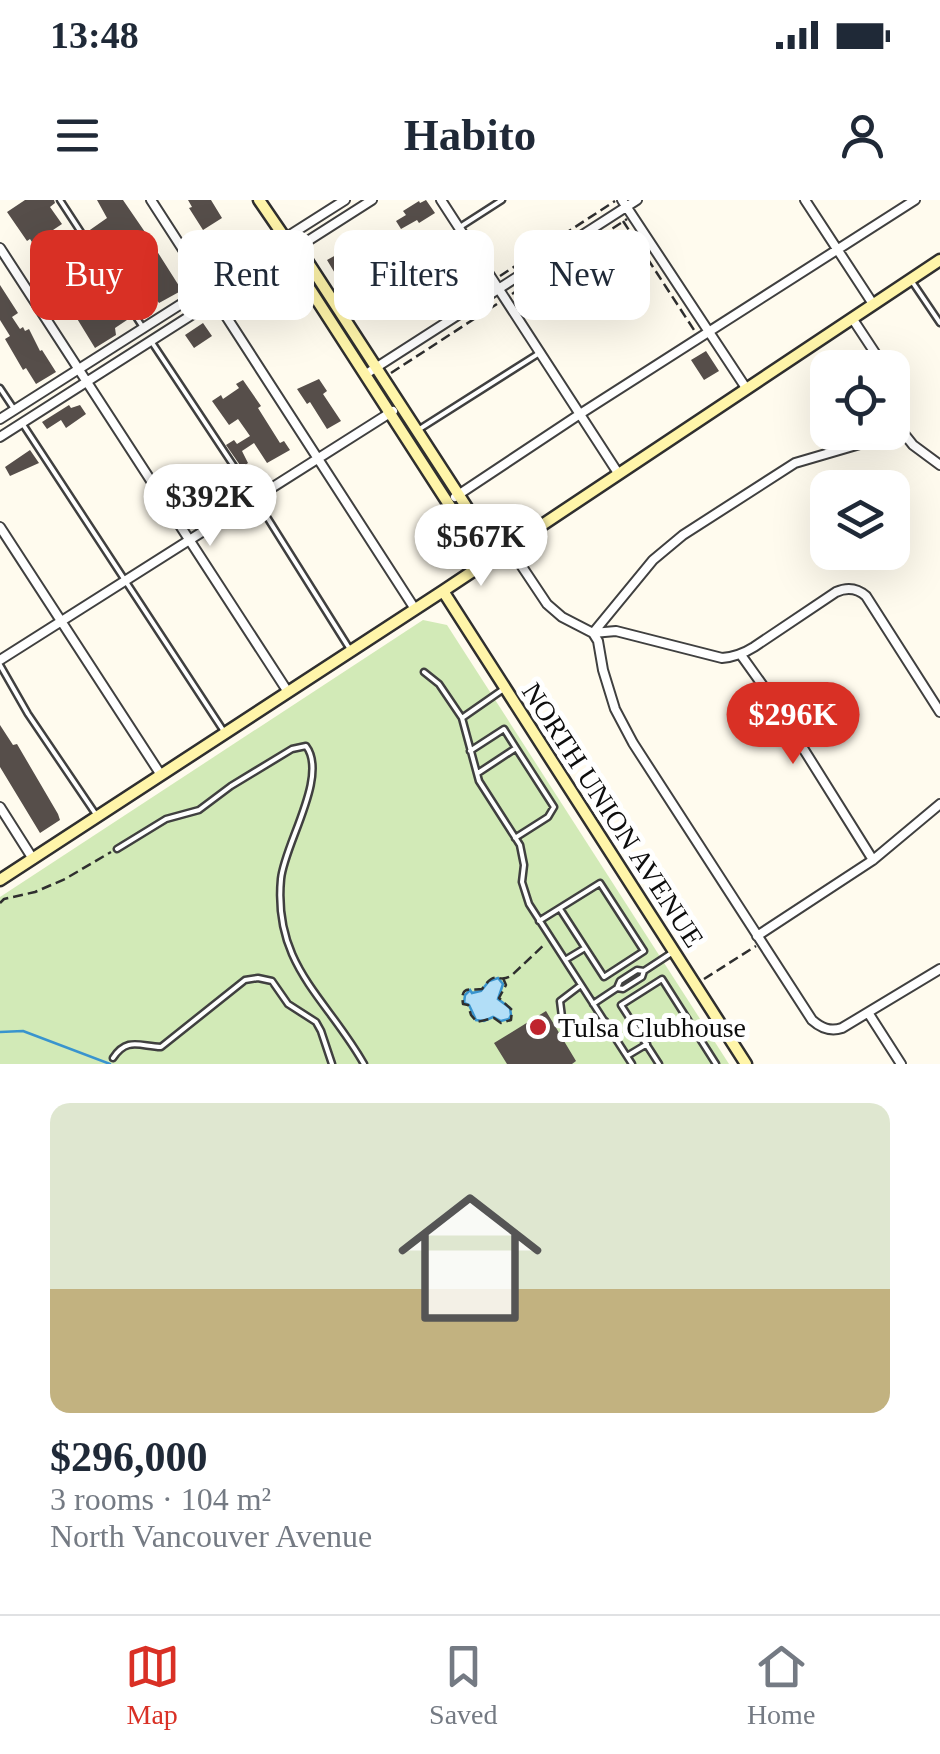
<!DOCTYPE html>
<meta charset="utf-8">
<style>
body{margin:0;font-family:Georgia,serif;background:#f2f2f3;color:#1f2937;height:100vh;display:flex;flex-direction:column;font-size:38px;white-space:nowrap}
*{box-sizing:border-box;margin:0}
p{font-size:32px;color:#747a83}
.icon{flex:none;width:55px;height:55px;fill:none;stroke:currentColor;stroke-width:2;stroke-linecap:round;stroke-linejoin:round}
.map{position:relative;height:864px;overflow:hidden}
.sheet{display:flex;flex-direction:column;background:#fff;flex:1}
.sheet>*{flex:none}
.top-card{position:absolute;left:30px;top:30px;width:880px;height:90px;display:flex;gap:20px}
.tools{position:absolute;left:810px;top:150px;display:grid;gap:20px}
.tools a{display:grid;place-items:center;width:100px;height:100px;border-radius:20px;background:#fff;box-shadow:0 10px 40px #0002;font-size:50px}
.price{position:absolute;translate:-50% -85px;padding:0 22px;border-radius:35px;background:#fff;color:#222;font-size:32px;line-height:65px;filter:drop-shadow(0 2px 5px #0008)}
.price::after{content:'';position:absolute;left:50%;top:60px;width:30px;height:22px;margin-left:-15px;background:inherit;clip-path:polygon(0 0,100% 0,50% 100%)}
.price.on{background:#d93025;color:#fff}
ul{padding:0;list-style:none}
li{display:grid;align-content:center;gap:20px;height:530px;padding:0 50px}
li span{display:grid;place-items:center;height:310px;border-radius:20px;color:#555}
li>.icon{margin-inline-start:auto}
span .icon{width:180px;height:180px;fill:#fffc;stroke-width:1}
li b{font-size:42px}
.tag{padding:0 35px;border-radius:20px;background:#fff;box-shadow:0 10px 40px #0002;font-size:35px;line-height:90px}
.tag.on{background:#d93025;color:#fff}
.status{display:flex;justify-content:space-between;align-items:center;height:70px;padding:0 50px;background:#fff;direction:ltr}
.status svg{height:28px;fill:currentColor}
header{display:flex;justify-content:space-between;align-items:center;height:130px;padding:0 50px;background:#fff;font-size:45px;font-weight:800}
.menu{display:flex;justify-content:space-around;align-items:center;height:140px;border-top:2px solid #e0e1e3;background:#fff;font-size:28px;color:#747a83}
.menu a{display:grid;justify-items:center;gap:5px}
.menu .on{color:#d93025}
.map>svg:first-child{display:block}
.green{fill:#d2eab7}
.water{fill:#b2def7;stroke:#3994ce;stroke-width:2.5}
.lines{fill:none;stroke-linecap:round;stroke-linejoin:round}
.stream{stroke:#3994ce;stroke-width:2.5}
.building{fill:#564e4a}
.lane-casing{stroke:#404040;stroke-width:9}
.street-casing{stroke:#404040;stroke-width:12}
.secondary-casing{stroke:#2f2f2f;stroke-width:15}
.path{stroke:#2f2f2f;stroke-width:2.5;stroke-dasharray:10 5;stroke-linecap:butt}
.lane{stroke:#fff;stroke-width:4}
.street{stroke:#fff;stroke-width:8}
.secondary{stroke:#fff5a9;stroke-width:10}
.poi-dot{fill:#bf242d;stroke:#fff;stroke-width:4}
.labels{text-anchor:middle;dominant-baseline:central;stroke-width:10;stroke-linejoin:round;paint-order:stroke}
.street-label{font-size:28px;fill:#0d0d0d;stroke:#fff}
.poi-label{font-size:28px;fill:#0d0d0d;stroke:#fff;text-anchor:start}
</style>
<div class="status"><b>13:48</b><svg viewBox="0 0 49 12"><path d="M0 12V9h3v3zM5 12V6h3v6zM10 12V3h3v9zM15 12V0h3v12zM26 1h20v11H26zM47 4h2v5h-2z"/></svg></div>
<header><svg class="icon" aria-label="menu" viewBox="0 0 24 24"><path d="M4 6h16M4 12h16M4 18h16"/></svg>Habito<svg class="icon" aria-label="person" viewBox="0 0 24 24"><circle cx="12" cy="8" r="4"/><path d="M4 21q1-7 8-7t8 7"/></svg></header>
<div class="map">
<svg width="940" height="864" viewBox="0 0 940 864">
<rect width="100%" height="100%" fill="#fffbee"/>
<!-- green -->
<path class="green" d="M423 420 447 425 729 864H0V697Z"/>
<!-- water -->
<path class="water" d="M498 778 503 784 498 799 510 808 511 815 509 819 501 821 493 817 484 821 476 820 469 805 464 803 465 795 470 790 472 793 481 791 489 781Z"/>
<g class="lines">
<!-- stream -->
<path class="stream" d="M0 832 23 831 110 864"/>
</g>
<!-- building -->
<path class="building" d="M25 0H54L55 3 50 7 62 24 44 36 52 48 56 45 60 51 57 53 60 58 47 66 30 39 27 41 7 12Z
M97 0H123L147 35 139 40 147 53 155 48 181 89 179 92 159 103 127 59 133 55 122 38 118 35 104 45 98 36 92 39 87 32 107 18Z
M188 0H211L222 18 203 30 189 8 192 7Z
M426 0 435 13 419 23 417 20 401 29 396 21 406 15 403 11 419 1 420 3Z
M345 50 350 58 345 61 350 70 340 76 338 73 336 75 327 60Z
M78 68 89 85 103 76 130 118 115 128 116 135 95 148 57 86 60 84 58 81Z
M0 85 18 113 12 117 20 129 23 127 25 131 29 129 40 151 42 150 56 172 36 184 26 168 23 170 5 139 10 136 0 120Z
M203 123 212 136 194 148 185 135Z
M706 151 719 171 704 180 691 160Z
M319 179 327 191 323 194 341 221 327 229 310 202 307 204 297 189Z
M243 180 261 206 258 208 280 243 284 241 290 250 267 263 254 243 242 251 248 263 242 268 226 245 234 240 237 244 250 236 238 219 229 225 212 201 221 195 223 199 239 188 236 184Z
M69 205 71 208 80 205 86 214 66 228 61 220 47 229 42 222Z
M30 250 39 263 10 276 5 267Z
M0 525 13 545 17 544 58 614 60 620 40 633 0 567Z
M546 811 576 861 572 864H507L494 843Z"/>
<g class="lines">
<!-- lane casing -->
<g class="lane-casing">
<path id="lane" d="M60 0 144 129
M460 27 502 0
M913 83 940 123
M151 141 255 298 351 451
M0 188 14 209
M22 223 225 533
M418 230 541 152
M0 465 28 514 97 616
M424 472 439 484 462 518
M505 488 462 518 479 581 520 645 524 665 522 682 529 704 632 864
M470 551 504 529 516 548 478 573
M515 638 548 617 554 607 516 548
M117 649 166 619 199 610 231 586 292 549 306 546C329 576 284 645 281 679 273 765 326 797 364 864
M539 721 600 683 644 751 604 777 560 709
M565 760 585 748
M644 771 642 777 623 789 617 788 620 781 637 770 644 771 673 752
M593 804 617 788
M562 817 560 801 581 785
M572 833 581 836 605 821
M627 856 647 844
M113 858C127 837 139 846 161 847L245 780 258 778 272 781 288 804 316 822 321 831 332 864
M659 864 621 805 662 779 716 864"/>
</g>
<!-- street casing -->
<g class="street-casing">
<path id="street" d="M151 0 415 409
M441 0 618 273
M622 0 746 188
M805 0 873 104
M0 48 288 492
M852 118 885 168
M366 174 637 0
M892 182 901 230 913 245 940 265
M0 219 345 0
M0 237 372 0
M455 297 580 214 915 0
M0 327 161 575
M509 347 547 404 562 417 593 433 598 441 603 470 615 509 633 543 812 820C821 828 830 832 842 828L940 769
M593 433 616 431 722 458C734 457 743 454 754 447L836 392C847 387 857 388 866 396L940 512
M593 433 653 360 683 335 795 263 877 239 901 230
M741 455 771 497 873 660
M0 460 393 211
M0 607 33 659
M757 736 873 660 940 604
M869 814 901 864"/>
</g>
<!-- secondary casing -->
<g class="secondary-casing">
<path id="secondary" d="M259 0 285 38 288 53 306 83 486 362
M285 38 298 47 497 354
M443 391 746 864
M0 680 443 391 940 60"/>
</g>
<!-- path -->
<path class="path" d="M623 21 694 130
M500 76 615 1
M512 94 627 19
M391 173 497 104
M0 703 4 699 35 692 65 679 111 652
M503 778 506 785 499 798 512 810 511 820 501 823 494 818 477 822 471 815 468 805 463 804C460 784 470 791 482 789 497 768 496 784 511 776L546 743
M704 779 756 746"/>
<!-- lane -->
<use href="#lane" class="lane"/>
<!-- street -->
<use href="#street" class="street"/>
<!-- secondary -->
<use href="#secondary" class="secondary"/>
</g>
<!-- markers -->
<circle class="poi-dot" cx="538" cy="827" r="10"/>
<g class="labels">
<!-- street labels -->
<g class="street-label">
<text transform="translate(613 615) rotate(57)">NORTH UNION AVENUE</text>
</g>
<!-- poi labels -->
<g class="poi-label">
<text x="558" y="827">Tulsa Clubhouse</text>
</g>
</g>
</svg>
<div class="tools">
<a><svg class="icon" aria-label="locate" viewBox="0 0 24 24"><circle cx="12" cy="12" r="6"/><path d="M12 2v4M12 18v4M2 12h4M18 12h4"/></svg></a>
<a><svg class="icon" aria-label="layers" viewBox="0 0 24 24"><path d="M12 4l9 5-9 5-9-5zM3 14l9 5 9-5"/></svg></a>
</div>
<b class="price" style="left:210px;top:349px">$392K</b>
<b class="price" style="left:481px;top:389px">$567K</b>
<b class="price on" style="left:793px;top:567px">$296K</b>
<div class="top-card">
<a class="tag on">Buy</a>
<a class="tag">Rent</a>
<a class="tag">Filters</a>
<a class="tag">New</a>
</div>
</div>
<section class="sheet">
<ul>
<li><span style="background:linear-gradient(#dfe7d0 60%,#c2b280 0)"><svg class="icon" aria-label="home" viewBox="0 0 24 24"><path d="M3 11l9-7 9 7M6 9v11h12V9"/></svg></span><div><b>$296,000</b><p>3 rooms · 104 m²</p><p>North Vancouver Avenue</p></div></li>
</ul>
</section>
<nav class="menu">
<a class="on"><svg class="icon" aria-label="map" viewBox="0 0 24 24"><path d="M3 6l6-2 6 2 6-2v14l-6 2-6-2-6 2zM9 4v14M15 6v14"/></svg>Map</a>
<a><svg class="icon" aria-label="saved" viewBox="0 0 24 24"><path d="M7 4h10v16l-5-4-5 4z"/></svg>Saved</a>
<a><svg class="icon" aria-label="home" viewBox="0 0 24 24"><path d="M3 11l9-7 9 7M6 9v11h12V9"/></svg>Home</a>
</nav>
